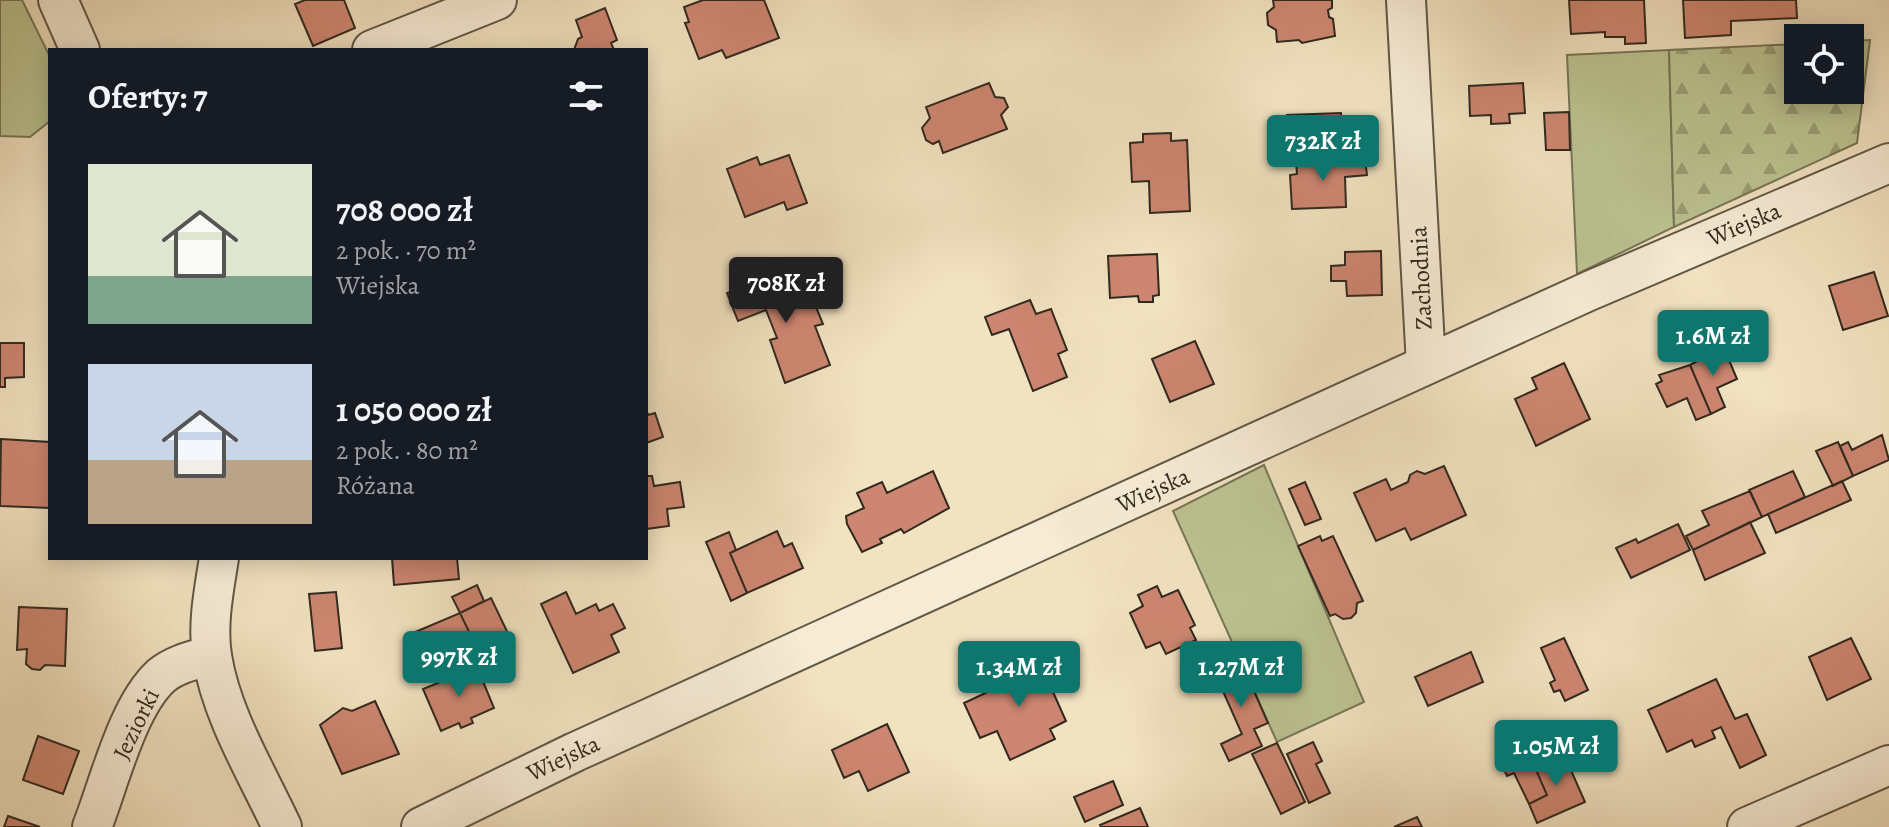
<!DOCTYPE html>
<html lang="pl">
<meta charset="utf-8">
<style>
body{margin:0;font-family:Alegreya,serif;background:#242831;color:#f1f3f6;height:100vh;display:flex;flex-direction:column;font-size:30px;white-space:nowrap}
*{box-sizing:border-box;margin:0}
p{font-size:26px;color:#9ea1a6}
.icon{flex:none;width:44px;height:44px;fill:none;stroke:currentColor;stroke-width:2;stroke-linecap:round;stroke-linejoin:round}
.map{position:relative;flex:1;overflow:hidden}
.drawer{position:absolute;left:48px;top:48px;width:600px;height:512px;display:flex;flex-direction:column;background:#171b24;border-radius:0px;box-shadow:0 4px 20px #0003}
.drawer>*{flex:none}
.controls{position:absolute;left:1784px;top:24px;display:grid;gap:16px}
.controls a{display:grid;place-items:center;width:80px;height:80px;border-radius:0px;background:#171b24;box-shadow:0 4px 20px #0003;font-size:40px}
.price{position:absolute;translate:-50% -68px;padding:0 18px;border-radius:8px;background:#0f766e;color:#fff;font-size:26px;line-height:52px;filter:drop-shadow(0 2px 4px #0008)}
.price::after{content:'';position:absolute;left:50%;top:48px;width:24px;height:18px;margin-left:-12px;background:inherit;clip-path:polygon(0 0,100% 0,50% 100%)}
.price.on{background:#222;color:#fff}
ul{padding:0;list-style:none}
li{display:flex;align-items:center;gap:24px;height:200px;padding:0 40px}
li span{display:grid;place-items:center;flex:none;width:224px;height:160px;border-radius:0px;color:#555}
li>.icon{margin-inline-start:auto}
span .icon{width:96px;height:96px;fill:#fffc;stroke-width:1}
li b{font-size:34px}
h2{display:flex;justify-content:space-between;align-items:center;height:96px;padding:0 40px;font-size:34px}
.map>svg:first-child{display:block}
.grass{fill:#bbc391;stroke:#767658;stroke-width:2}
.forest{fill:url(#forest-firs);stroke:#767658;stroke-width:2}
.building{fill:#cd8671;stroke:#31291e;stroke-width:2}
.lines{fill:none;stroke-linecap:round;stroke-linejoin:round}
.minor-casing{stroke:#615746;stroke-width:42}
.minor{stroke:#f6ecd6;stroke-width:38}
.labels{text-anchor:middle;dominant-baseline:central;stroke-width:6;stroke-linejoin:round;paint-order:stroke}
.street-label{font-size:24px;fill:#31291e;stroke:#f6ecd6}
</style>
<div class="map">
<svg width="1889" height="827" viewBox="0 0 1889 827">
<defs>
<pattern id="forest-firs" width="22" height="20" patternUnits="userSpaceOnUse" patternTransform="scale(2)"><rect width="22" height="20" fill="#bbc391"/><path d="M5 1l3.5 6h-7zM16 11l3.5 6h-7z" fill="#999e76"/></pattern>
</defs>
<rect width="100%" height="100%" fill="#f1e2c0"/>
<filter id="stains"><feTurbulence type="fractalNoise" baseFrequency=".0025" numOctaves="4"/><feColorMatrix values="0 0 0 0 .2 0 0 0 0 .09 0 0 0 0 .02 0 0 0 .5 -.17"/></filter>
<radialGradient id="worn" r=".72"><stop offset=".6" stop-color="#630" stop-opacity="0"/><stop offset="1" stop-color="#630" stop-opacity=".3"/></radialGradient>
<!-- grass -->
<path class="grass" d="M0 0H22L50 57V121L30 137 0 136Z
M1669 50 1674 227 1577 274 1567 55Z
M1264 465 1364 702 1277 742 1173 511Z"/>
<!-- forest -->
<path class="forest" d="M1870 40 1857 143 1674 227 1669 50 1798 44V90H1850V41Z"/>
<!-- building -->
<path class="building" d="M305 0H344L355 28 313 46 295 4Z
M703 0H764L779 38 726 58 722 50 699 59 685 23 689 22 684 7Z
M1273 0H1332V8L1328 10 1329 17 1333 19 1335 36 1302 43 1299 40 1277 42 1276 30 1268 25 1267 13 1274 7Z
M1569 0H1644L1646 43 1625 44V37H1605V32L1571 34Z
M1683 0H1796L1797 18 1731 21V35L1685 38Z
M605 8 617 40 611 43 614 50H574L578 39 582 37 576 20Z
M989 83 995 97 1004 98 1008 107 1001 115 1007 129 943 153 939 141 933 144 926 140 922 128 930 118 926 107Z
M1523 83 1525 113 1509 114 1510 123 1491 124V115L1470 116 1469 86Z
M1569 112 1570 150H1546L1544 113Z
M1341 113 1343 143 1365 142V159L1296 162 1295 149H1289L1287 115Z
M1171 133V141L1187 140 1190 211 1150 213 1149 181 1132 182 1130 143 1143 142V134Z
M789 155 807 203 787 210 784 202 745 217 727 169 757 157 760 165Z
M1365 159 1367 175 1345 177 1346 207 1292 209 1290 175 1297 174 1296 162Z
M1381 251 1382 295 1347 296 1346 281H1331V266L1345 265V252Z
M1157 254 1159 295 1153 296V302H1139L1138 296 1110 298 1108 256Z
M1874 272 1888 316 1843 330 1829 286Z
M771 277 778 296 807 285 823 324 815 326 830 365 785 383 770 340 777 338 766 310 738 321 727 293Z
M1030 300 1036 314 1051 309 1067 350 1058 354 1067 377 1033 391 1009 329 992 335 985 317Z
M1195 341 1214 384 1170 402 1152 359Z
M0 343H24V377L5 378V387H0Z
M1719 349 1721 355 1726 353 1737 379 1717 388 1725 407 1711 414 1690 365Z
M1564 363 1590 419 1536 446 1515 399 1537 389 1532 378Z
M1690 365 1711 414 1696 420 1687 398 1667 407 1656 384 1662 381 1659 375Z
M646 409 648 415 655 413 663 437 646 443Z
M1882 435 1889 460 1853 476 1840 446 1848 442 1852 450Z
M1 439 50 442V508L0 506Z
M1838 442 1853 476 1833 486 1816 451Z
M1444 466 1466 515 1411 540 1405 528 1376 541 1354 493 1386 479 1391 490 1408 482 1410 475 1417 471 1425 474Z
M933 471 949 508 904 533 901 529 880 539 882 543 862 552 847 524 846 516 864 508 857 493 882 482 887 493Z
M1793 471 1805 497 1762 517 1749 490Z
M646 476H652L654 486 680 482 684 507 667 509 669 526 646 529Z
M1842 481 1851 500 1776 533 1768 514Z
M1305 482 1321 519 1305 525 1289 489Z
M1750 491 1762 517 1693 550 1686 536 1709 525 1702 511Z
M1750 522 1765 553 1705 580 1693 550Z
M1678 524 1690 550 1631 578 1616 548 1636 539 1638 543Z
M777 531 784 547 792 543 803 568 747 593 730 553Z
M729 532 736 550 730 553 747 593 731 601 706 542Z
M1320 536 1322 541 1333 536 1363 601 1357 603 1356 613 1351 618 1343 619 1335 614 1330 616 1298 546Z
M392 558H457L459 579 394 585Z
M477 585 484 601 460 613 452 597Z
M1157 586 1162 597 1178 590 1195 625 1190 628 1196 640 1166 654 1160 642 1146 648 1130 613 1143 606 1138 595Z
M336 592 342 648 315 651 309 594Z
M566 592 576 614 596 604 599 611 613 604 625 628 611 635 619 652 573 673 541 604Z
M491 598 514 646 483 661 460 613Z
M19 607 67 609 65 666 45 665 40 670 32 669 26 664 27 649 17 650Z
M460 613 472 638 420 661 408 635Z
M1564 638 1588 690 1565 701 1560 690 1554 692 1550 683 1555 680 1541 648Z
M1851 638 1871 679 1827 700 1809 657Z
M1471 652 1483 682 1428 706 1415 677Z
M1036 654 1066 721 1050 729 1055 739 1010 760 997 731 980 738 964 703 1007 683 1001 670Z
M1240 659 1268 723 1254 729 1262 746 1229 761 1221 744 1242 734 1214 671Z
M477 667 494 708 471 718 473 723 461 728 459 723 441 731 423 689Z
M1716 679 1735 719 1747 714 1766 755 1740 768 1721 727 1712 731 1715 738 1695 747 1692 740 1667 752 1648 710Z
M375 701 399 754 342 774 320 725 343 708 352 711Z
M887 724 909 772 868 791 859 771 844 778 832 750Z
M1553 728 1562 750 1533 763 1547 795 1529 804 1514 773 1507 776 1497 754Z
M38 736 79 751 63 794 23 780Z
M1313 742 1322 761 1316 764 1330 793 1309 803 1287 754Z
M1277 743 1305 802 1281 814 1252 754Z
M1562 750 1585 802 1537 823 1529 804 1547 795 1533 763Z
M1113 781 1123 805 1085 822 1074 797Z
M1140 808 1148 827H1101L1100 825Z
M8 816 40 827H4Z
M1417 817 1422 827H1394Z"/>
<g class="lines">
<!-- minor casing -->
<g class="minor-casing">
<path id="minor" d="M58 0 80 50
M1406 0 1426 365
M372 50 497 0
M219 558C214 590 207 624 212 656 221 715 257 773 282 827
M92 827C109 784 127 707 161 676 175 664 195 660 212 655
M421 827 575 752 1589 291 1889 163
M1747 827 1889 765"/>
</g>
<!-- minor -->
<use href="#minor" class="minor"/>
</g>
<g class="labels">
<!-- street labels -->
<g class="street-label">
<text transform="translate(1744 224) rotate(-23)">Wiejska</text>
<text transform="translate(1421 278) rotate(-93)">Zachodnia</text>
<text transform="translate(1153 490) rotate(-24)">Wiejska</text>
<text transform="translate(136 724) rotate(-64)">Jeziorki</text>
<text transform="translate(563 758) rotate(-25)">Wiejska</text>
</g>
</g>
<rect width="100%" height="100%" filter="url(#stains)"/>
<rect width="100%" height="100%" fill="url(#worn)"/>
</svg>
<div class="controls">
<a><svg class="icon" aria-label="locate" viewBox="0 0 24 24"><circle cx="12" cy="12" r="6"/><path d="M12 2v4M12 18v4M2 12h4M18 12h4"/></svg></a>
</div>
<b class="price" style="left:1323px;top:183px">732K zł</b>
<b class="price on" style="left:786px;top:325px">708K zł</b>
<b class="price" style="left:1713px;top:378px">1.6M zł</b>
<b class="price" style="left:459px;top:699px">997K zł</b>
<b class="price" style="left:1019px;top:709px">1.34M zł</b>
<b class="price" style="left:1241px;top:709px">1.27M zł</b>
<b class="price" style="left:1556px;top:788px">1.05M zł</b>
<section class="drawer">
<h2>Oferty: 7<svg class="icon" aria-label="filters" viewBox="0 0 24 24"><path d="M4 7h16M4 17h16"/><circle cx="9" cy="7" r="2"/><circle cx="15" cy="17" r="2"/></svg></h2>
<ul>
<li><span style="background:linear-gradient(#dfe7d0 70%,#7fa58c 0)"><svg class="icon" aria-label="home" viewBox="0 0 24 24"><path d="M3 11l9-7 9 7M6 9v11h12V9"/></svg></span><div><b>708 000 zł</b><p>2 pok. · 70 m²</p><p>Wiejska</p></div></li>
<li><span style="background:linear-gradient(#c9d6e8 60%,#b9a48a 0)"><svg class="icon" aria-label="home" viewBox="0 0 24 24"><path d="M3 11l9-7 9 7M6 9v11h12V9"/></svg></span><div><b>1 050 000 zł</b><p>2 pok. · 80 m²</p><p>Różana</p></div></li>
</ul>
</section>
</div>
